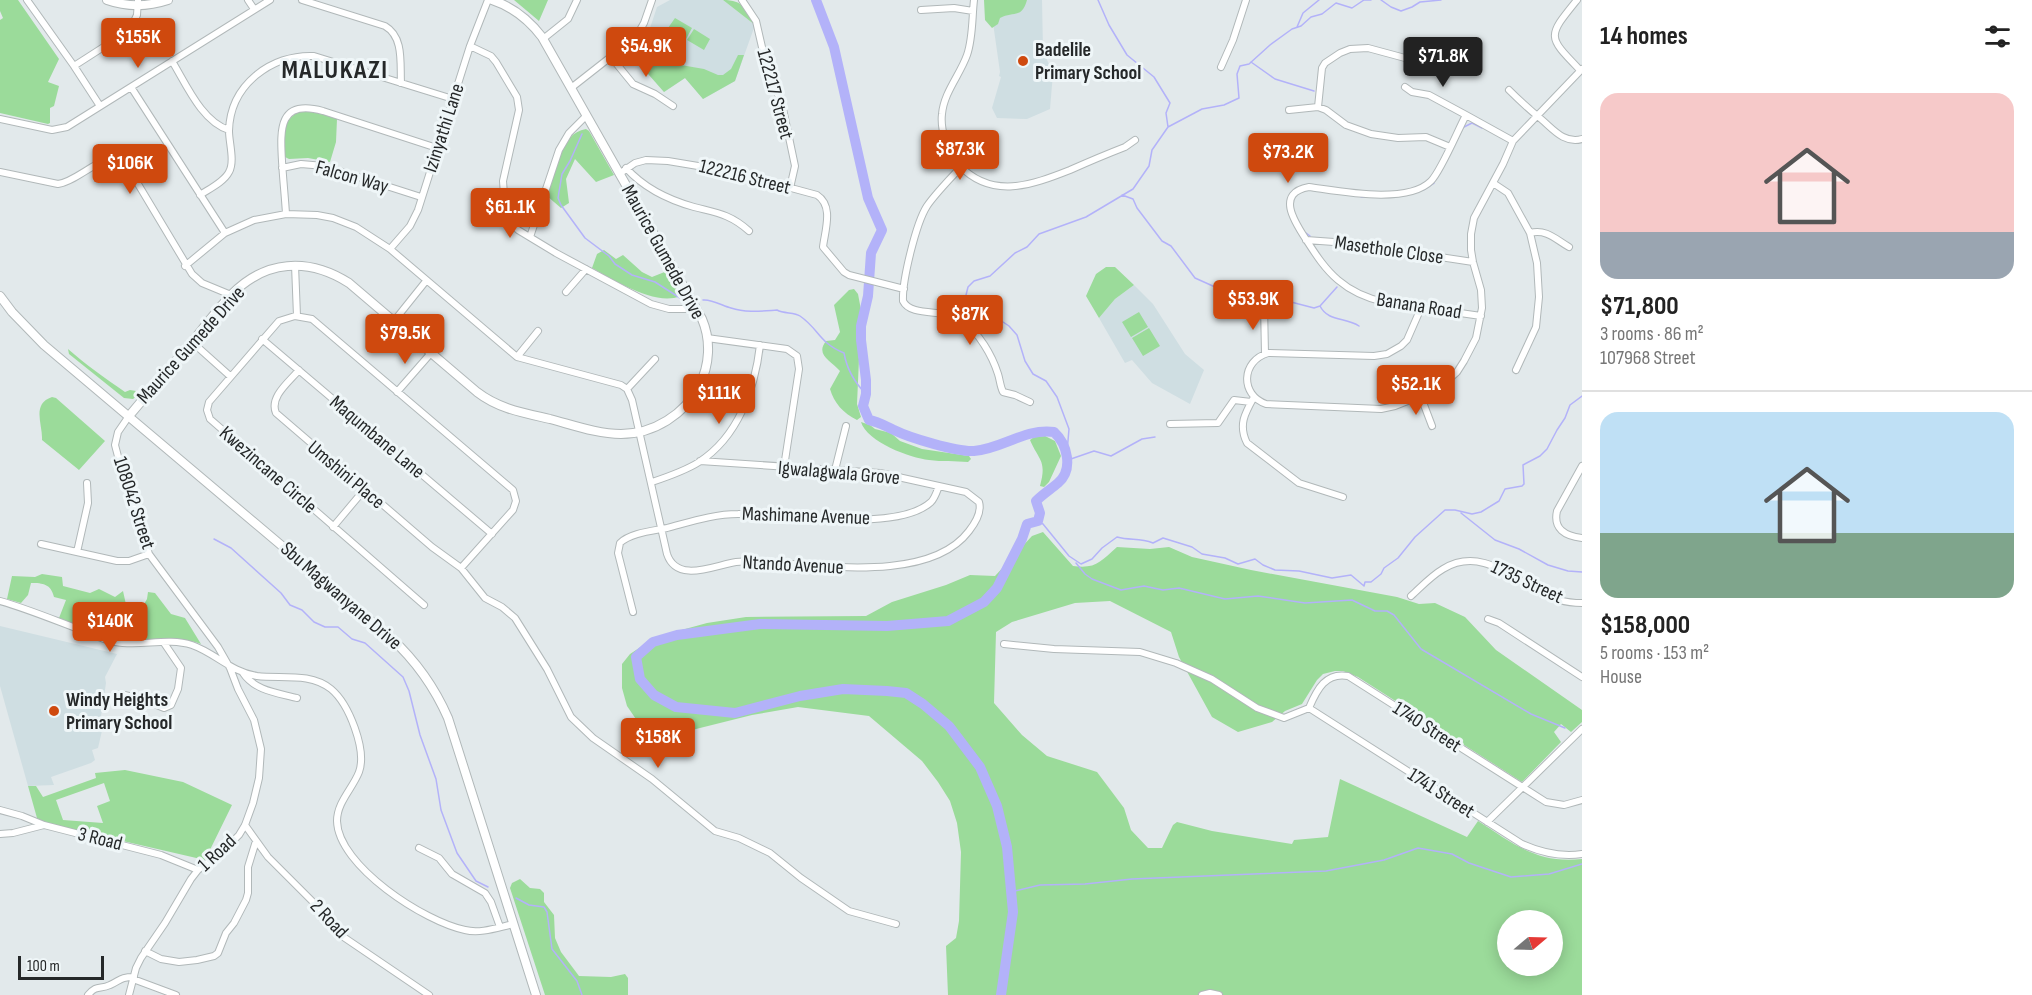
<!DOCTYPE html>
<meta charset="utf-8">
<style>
body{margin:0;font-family:"Sofia Sans Condensed",sans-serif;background:#f6f6f6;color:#222;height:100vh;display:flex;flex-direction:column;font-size:22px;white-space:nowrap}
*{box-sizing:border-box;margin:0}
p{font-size:20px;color:#767676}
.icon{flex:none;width:33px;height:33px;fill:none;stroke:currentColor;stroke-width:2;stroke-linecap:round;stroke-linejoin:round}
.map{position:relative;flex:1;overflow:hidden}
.panel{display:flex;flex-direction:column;background:#fff;width:450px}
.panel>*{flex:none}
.needle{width:39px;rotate:71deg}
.fabs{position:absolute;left:1497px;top:910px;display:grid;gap:12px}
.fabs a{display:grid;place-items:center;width:66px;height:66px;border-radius:50%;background:#fff;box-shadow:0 3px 15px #0003;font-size:30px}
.scale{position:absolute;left:18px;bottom:15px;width:86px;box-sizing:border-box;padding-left:6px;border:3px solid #252829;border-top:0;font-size:16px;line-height:21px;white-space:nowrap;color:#252829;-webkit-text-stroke:4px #eff6f8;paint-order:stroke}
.price{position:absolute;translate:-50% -51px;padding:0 14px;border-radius:6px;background:#cf490e;color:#fff;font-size:20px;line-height:39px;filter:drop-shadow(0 2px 3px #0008)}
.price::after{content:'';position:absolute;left:50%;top:36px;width:18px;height:14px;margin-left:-9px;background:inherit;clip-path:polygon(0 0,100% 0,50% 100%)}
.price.on{background:#222;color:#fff}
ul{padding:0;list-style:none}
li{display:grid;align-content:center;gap:12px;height:318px;padding:0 18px}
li+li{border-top:2px solid #e0e0e0}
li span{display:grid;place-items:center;height:186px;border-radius:18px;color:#555}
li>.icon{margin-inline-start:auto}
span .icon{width:108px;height:108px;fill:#fffc;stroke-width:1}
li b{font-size:26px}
h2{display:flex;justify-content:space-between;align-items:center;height:72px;padding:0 18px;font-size:26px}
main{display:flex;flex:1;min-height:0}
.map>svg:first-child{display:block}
.built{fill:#cfdee2}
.green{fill:#9bdb9a;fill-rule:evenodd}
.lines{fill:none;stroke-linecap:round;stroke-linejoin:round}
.stream{stroke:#b3b2f9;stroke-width:1.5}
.river{stroke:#b3b2f9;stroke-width:10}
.street-casing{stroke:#b1b8b9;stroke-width:8}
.secondary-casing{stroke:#b1b8b9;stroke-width:10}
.street{stroke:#fff;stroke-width:6}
.secondary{stroke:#fff;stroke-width:8}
.poi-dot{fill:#cf490e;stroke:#eff6f8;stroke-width:2}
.labels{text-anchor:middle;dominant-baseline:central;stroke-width:6;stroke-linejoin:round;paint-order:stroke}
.poi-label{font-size:20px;font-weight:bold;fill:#252829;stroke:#eff6f8;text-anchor:start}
.street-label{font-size:20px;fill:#252829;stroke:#eff6f8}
.district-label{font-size:26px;font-weight:bold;letter-spacing:1.5px;fill:#252829;stroke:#eff6f8}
</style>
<main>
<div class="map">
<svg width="1582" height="995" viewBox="0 0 1582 995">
<rect width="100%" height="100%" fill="#e2e9eb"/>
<!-- built -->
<path class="built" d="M670 0H723L755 25 735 81 703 99 685 78 664 92 627 50 648 34 657 7Z
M1028 0H1042L1043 51 1053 73 1050 109 1027 119 997 118 992 108 1001 77 999 76 1000 72 991 9Z
M1134 285 1153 304 1185 354 1204 370 1190 404 1152 383 1132 360 1125 363 1099 318 1115 299Z
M0 626 117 654 105 677 106 683 101 716 104 722 98 748 92 750 95 760 91 763 51 777 54 785 28 786 0 686Z"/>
<!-- green -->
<path class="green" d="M0 0H18L59 59 48 82 59 86 54 106 50 108V123L48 124 0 113V20L3 18 0 11Z
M514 0H548L539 21Z
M723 0C744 0 745 9 755 25Z
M984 0H1027C1022 19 1013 11 1000 18L998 24 992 28 985 20Z
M675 18 692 28 686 39 668 28Z
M694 29 710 39 704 50 687 40Z
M648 34 653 43 665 49 681 65 704 69 718 75H723L731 69 738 55H744L735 81 703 99 685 78 664 92 627 50Z
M303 110 319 113 337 119 336 142 330 162 308 158 289 159 285 157C284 135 279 120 303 110Z
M586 129 589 131 614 175 596 182 575 159 566 179 569 203 561 208 547 196C554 175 559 133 586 129Z
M604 250 616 259 623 255 642 272 652 277 667 271 680 296C656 307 612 279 592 268L597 254Z
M1106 267H1115L1134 285 1115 299 1099 318 1086 296 1096 274Z
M854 289 858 294 861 310 857 341 859 359 857 404 861 417 857 420C843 413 834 403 830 389L840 371C831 361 815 355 826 341L835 340 840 332 834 305 849 290Z
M1139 312 1148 327 1131 337 1122 322Z
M1149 328 1160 346 1143 356 1132 338Z
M68 349C86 365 105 378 125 392L130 390 142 392 133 399 124 398 69 354Z
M52 397 56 398 105 441 79 470 42 440C43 425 31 404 52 397Z
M861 422 870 425 875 429 891 433 900 441 922 449 969 456 971 459 968 462C955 461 942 462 929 460 910 458 867 442 861 422Z
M1045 436 1055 441 1061 456 1049 482 1044 487 1040 486C1047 460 1039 461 1030 440L1034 437Z
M1043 532 1073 566C1096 569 1100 562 1117 547L1150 549 1169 547 1192 557 1251 570 1397 597 1419 604 1435 603 1465 617 1496 650 1582 710V722L1571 732 1561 724 1554 732 1561 742 1522 782 1358 677 1343 671H1335L1323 674 1317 680 1302 704 1285 711 1272 722 1238 732 1212 717 1179 657 1171 632 1110 601 1075 603 1012 622 996 632 994 703 1022 735 1047 756 1097 772 1124 808 1131 830 1148 848H1162L1173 825 1177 822 1212 831 1292 844 1294 840 1328 837 1340 779 1467 837 1478 821C1514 844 1537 864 1582 859V995H948L946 946 956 938 959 921 961 852 957 823 950 801 938 782 922 761 869 716 798 707 752 715 684 732H654L642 728 627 706 622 688V664L630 654 656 637 707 623 746 617 866 616 892 602 946 585 970 575 995 576 1032 536ZM1508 921H1552V966H1508Z
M42 574 62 577 63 586 90 593 99 589 115 597 123 591 127 609 140 611 147 599 148 592 155 593 171 614 185 618 201 644C169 632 148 647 117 640 97 635 78 625 59 618L66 600 54 597C51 584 43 583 31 583L28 595 21 603 7 599 12 576 35 577Z
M125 770 183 782 232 805 205 860 45 823 37 818 28 786H36L43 797 96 778 95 773ZM104 783 110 801 97 806 103 823 63 820 56 800Z
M520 879 530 888 540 889 544 893V902L554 915 555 938 561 952 579 976 611 977 625 974 628 978V995H545L510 888 512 883Z"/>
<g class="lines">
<!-- stream -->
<path class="stream" d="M1098 0 1109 25 1127 55 1154 77 1170 103 1166 113 1168 127
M1381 0 1391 7 1401 11 1412 7 1420 2 1441 0
M1297 27 1303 13 1319 0
M1251 62 1275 79 1314 91
M1462 128 1472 123 1482 128
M582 134 570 161 562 174 558 198 561 205 585 238 609 256 615 264 632 275 655 282 680 298
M1423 190 1434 183
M1122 195 1133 199 1137 208 1162 241 1171 246 1195 278 1224 291 1258 296
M1361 197H1386
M1306 233 1310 236
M1268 299 1277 305 1291 302 1314 308 1320 306 1337 287
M703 300C712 299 723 306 731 308 746 313 762 311 777 310 784 314 794 312 800 316 819 329 819 343 844 353 847 370 854 382 866 394
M1320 306C1328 322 1346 317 1359 326
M1067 452 1069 429 1057 397 1046 381 1033 374 1025 361 1017 335 1009 326 1000 320 989 307 970 303 965 299 968 287 974 281 990 276 1015 253 1027 247 1039 234 1086 217 1133 189 1149 166 1152 150 1168 127 1202 109 1224 105 1239 98 1237 74 1240 66 1249 64 1270 45 1292 29 1301 26 1311 17 1322 14 1336 3 1352 8 1364 0H1371
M1068 460 1094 451 1111 456 1142 439 1155 437
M1461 513 1495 540 1519 549 1548 565 1568 571 1582 572
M1038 521 1043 524 1069 556 1081 564 1092 559 1102 548 1117 537C1131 541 1139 537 1153 543L1163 538 1192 547 1202 554 1225 558 1238 564 1255 559 1263 565 1275 570 1299 571 1332 578 1351 575 1364 586 1365 582H1371L1381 574 1384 568 1398 558 1415 537 1445 510H1455L1472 514 1481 512 1499 501 1505 489 1522 486 1524 484 1523 465 1540 456 1547 449 1557 430 1565 418 1570 405 1582 396
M214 539 231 548 281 593 290 605 302 610 314 622 325 627H338L352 639 365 643 403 677 409 691 420 735 436 779 441 810 457 853 476 881 488 887
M1076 563 1085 574 1092 579 1121 590 1144 586 1163 590 1179 588 1225 599 1258 596 1305 603 1352 600 1375 611H1387L1394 615 1421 649 1531 714 1565 728
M1011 892 1040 885 1085 884 1132 879 1326 871 1384 860 1418 848 1452 854 1469 863 1511 877 1549 874 1582 864
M516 898 529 905 544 907 547 912 552 949 577 981 582 995"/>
<!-- river -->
<path class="river" d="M816 0 834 47 868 198 882 230 871 253 868 296 861 326V340L866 380V394L863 406 869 420C879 422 885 426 894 430 910 438 957 452 974 451 1002 449 1025 428 1054 432 1067 444 1074 469 1058 483 1051 489 1043 494 1036 501L1040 513 1038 521 1027 524 1022 539 997 588 984 602 948 621 887 626 760 624 677 635 653 642 636 657 640 679 654 695 676 707 735 713 800 696 843 689 887 691 906 693 923 704 949 726 980 767 997 806 1007 847 1013 912 1001 995"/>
<!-- street casing -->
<g class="street-casing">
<path id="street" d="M27 0 74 66 100 106
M248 0 254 9
M302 0 385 26C404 37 400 63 401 83
M742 0 756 21 767 69 782 104 795 166 790 188
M974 0C972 17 973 38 967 55 960 75 944 92 942 114 940 130 948 154 959 165 992 200 1032 185 1070 170 1088 162 1107 154 1125 147L1135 140
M1577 0C1547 37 1547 36 1580 70
M921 10 954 8 973 11
M543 39 568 19 577 0
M470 46 491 56 496 62 517 97 519 110 503 181 505 208 512 224 518 230 556 253 651 304 669 309H696
M611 57 633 84 655 94 673 106
M172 61C186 84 202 122 229 130
M74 66 130 30 137 15 138 0
M1221 67 1233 40 1246 0
M131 87 225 233
M1405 87 1412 92 1429 95 1466 115
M571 88 636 37 644 23 652 0
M1509 90C1519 100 1530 110 1541 119 1553 129 1564 144 1582 139
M1318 107 1326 110 1346 125 1371 134 1398 138 1426 137 1450 147
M1289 110 1318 107 1322 68 1325 63 1340 53 1350 49 1368 48 1405 58 1426 60 1454 52
M0 119 52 130 67 127 270 0
M961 167C949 180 936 193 927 206 916 223 902 281 903 301 911 318 947 308 962 320 979 333 992 355 998 374 1000 380 1000 386 1003 392L1015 395 1030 402
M282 168 301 164 324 166 421 197
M626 168C644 188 669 200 694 207 717 213 730 214 749 231
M0 172 58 184C82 181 109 142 129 169L192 274 202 283 231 295
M619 174 635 163 646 160 668 161 728 171 817 195C834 206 825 230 823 247L844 272 849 275 904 289
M1493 183 1508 193 1530 233 1537 263 1539 297 1536 327 1516 370
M200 195C209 189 224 182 229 172 235 161 229 143 229 131 230 85 271 54 314 56L453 99
M286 214C285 197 283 179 282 161 280 128 279 99 323 111L437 148
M1530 233C1547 229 1555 239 1569 247
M530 237 559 150 569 133 586 116
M1306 240 1348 243 1473 262
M390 249 410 226 418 210 470 46 488 0
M295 265 297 316
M185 266 225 233 254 220 286 214 317 215 333 218 356 227 390 249 517 357 621 385 627 389 632 400 667 554C677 584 715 565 736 562 746 561 755 561 764 562 821 565 930 583 969 531 976 522 982 512 979 502L966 492 880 473 700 461
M566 292 586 269
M1264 305 1265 354
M1421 308 1407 340 1401 346 1387 354 1374 356 1268 353C1241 361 1240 395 1266 404L1381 409 1395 406 1438 389 1457 372 1464 361 1476 338 1482 308 1481 290 1473 262 1471 250V234L1474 218 1503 164 1513 141 1582 69
M1481 316 1384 302C1366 298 1352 292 1338 280 1325 269 1316 255 1307 241 1296 224 1274 193 1309 187 1339 191 1407 205 1431 181 1441 171 1458 130 1466 115L1513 141
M394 321 426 281
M707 338 787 349 797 356 799 369 784 467
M262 339 492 534
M192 342 230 376
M517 357 538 331
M299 370C289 382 269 397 276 413L432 547 461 568 485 598 502 607 515 618 547 669 571 717 593 738 652 779 715 831 739 838 770 853 801 878 849 911 896 924
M627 389 655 359
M397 392 431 353
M1254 397C1245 413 1238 425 1247 443L1299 483 1343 497
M1421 397 1432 426
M129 416 118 432 115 445 120 464 149 554 218 647 230 668 238 689 254 720 261 749 259 778 253 803 245 825 239 835 225 849 198 870 191 879 165 923 141 958 136 968 129 995
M1170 424 1218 423 1234 400 1251 402
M1582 466 1557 511C1553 529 1565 536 1582 538
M835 470 846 426
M652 482C667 477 685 471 699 462 738 437 755 389 760 345
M333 527 364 490
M41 544 117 561H129L149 554
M77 552 88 503 87 483
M1411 596C1421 587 1431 576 1443 569 1486 543 1520 588 1559 600 1566 602 1574 603 1582 603
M0 601C28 609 54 620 81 630 92 634 103 640 115 642 140 647 167 637 192 645 215 653 231 672 257 676 281 679 310 672 331 689 349 704 367 750 359 772 353 788 337 802 337 821 338 866 425 922 465 930 481 934 499 927 514 924
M424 605 210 419 207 410 209 402 279 321 295 316 312 319 513 490 516 501 513 510 461 568
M633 612 618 553 620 543C630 533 652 531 667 528 690 522 714 514 738 514 785 512 896 534 931 502 935 498 937 491 939 486
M1488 619 1499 623 1582 677
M1004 644 1054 649 1140 652 1176 663 1212 679 1257 708 1284 718 1309 708C1317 689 1326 672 1348 676L1546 802 1564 805 1582 800
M243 673C255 691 278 693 297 698
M120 694 142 699 164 708 171 705 178 689 181 668 164 643
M1309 708 1522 844C1542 853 1561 857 1582 854
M0 810 22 816 44 825
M1487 822 1582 729
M245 825 268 857 317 906 342 936 429 995
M0 834 13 833 44 825 161 855 198 870
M419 848 439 858 452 874 485 893 491 902 500 927
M145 951 161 959 179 962 197 960 214 956 218 953 226 933 234 923 246 900 248 893V867L256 841
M133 979 176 995
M88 995C97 984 100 990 110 985 121 980 120 977 134 977
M1202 995 1210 993 1219 995"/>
</g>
<!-- secondary casing -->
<g class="secondary-casing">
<path id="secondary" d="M107 0C127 7 147 7 168 0
M0 296 12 312 44 345 391 638C416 661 434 686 448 718L536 995
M129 416C150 391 171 366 192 342 205 326 217 310 231 295 265 260 308 257 349 283L477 392C499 409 524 413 550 419 573 425 598 434 621 434 654 434 685 414 699 386 710 365 711 340 702 319L542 37C529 20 513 7 492 0"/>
</g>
<!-- street -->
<use href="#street" class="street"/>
<!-- secondary -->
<use href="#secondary" class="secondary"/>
</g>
<!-- markers -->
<g class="poi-dot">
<circle cx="1023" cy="61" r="6"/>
<circle cx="54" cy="711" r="6"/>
</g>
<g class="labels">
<!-- poi labels -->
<g class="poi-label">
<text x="1035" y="50">Badelile<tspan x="1035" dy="23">Primary School</tspan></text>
<text x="66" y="700">Windy Heights<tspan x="66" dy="23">Primary School</tspan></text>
</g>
<!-- street labels -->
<g class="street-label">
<text transform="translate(775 94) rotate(75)">122217 Street</text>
<text transform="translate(444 128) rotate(-72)">Izinyathi Lane</text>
<text transform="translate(352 177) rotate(16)">Falcon Way</text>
<text transform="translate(745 177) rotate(14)">122216 Street</text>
<text transform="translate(1389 250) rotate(8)">Masethole Close</text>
<text transform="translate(663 252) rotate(61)">Maurice Gumede Drive</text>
<text transform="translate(1419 306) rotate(9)">Banana Road</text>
<text transform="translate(191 345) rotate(-48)">Maurice Gumede Drive</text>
<text transform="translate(377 437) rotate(40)">Maqumbane Lane</text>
<text transform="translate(268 470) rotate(41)">Kwezincane Circle</text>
<text transform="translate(839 473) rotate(5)">Igwalagwala Grove</text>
<text transform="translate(346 475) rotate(40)">Umshini Place</text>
<text transform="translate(134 503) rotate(72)">108042 Street</text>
<text transform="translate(806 516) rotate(2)">Mashimane Avenue</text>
<text transform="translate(793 565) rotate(3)">Ntando Avenue</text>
<text transform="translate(1527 582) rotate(25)">1735 Street</text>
<text transform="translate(341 596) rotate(41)">Sbu Magwanyane Drive</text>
<text transform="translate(1427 727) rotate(33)">1740 Street</text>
<text transform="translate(1441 793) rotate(33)">1741 Street</text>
<text transform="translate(100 839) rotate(14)">3 Road</text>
<text transform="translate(217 853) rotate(-43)">1 Road</text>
<text transform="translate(329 919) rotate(47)">2 Road</text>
</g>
<!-- district labels -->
<g class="district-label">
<text x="335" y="70">MALUKAZI</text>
</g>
</g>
</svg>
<div class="fabs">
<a><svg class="needle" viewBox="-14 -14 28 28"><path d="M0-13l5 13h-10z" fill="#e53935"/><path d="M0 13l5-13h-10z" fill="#767676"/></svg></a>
</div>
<div class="scale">100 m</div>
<b class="price" style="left:138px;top:69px">$155K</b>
<b class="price" style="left:646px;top:78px">$54.9K</b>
<b class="price on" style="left:1443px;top:88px">$71.8K</b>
<b class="price" style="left:960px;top:181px">$87.3K</b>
<b class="price" style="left:1288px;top:184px">$73.2K</b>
<b class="price" style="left:130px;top:195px">$106K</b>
<b class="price" style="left:510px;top:239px">$61.1K</b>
<b class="price" style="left:1253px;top:331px">$53.9K</b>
<b class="price" style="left:970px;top:346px">$87K</b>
<b class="price" style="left:405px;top:365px">$79.5K</b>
<b class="price" style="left:1416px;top:416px">$52.1K</b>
<b class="price" style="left:719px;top:425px">$111K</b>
<b class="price" style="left:110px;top:653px">$140K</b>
<b class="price" style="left:658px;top:769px">$158K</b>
</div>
<section class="panel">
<h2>14 homes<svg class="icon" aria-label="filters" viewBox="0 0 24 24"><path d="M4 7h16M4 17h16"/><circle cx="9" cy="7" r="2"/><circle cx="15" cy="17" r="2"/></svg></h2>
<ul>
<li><span style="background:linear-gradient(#f6c9c9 75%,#9aa5b1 0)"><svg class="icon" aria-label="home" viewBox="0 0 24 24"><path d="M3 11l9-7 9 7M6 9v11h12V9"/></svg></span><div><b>$71,800</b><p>3 rooms · 86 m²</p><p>107968 Street</p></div></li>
<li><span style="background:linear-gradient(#bfe0f5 65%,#7fa58c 0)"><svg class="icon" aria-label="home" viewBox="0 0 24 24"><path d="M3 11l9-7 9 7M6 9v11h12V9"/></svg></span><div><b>$158,000</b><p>5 rooms · 153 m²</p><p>House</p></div></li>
</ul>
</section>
</main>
